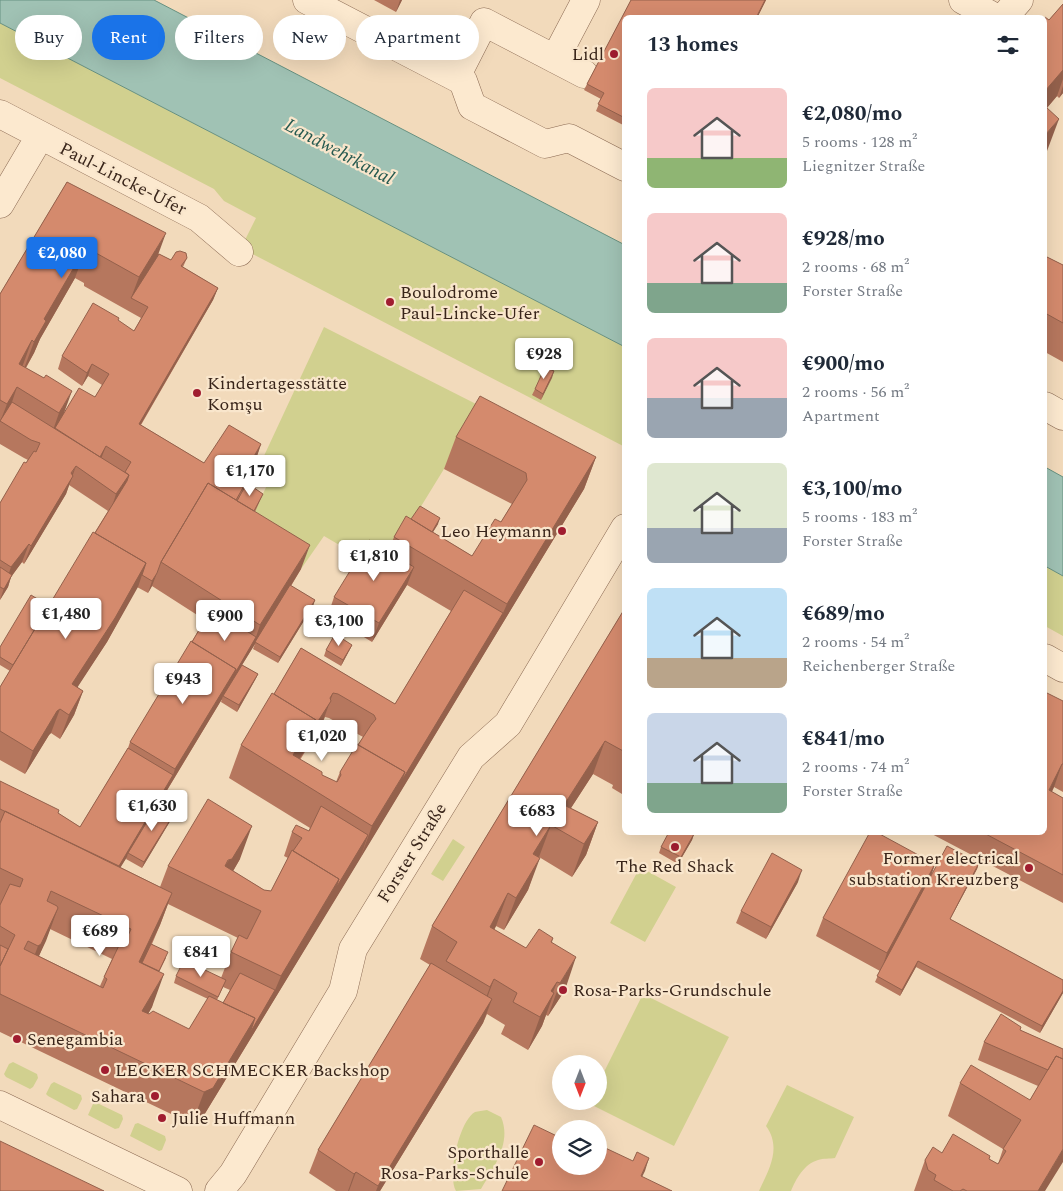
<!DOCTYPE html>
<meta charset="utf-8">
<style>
body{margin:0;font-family:Spectral,serif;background:#f6f6f7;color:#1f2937;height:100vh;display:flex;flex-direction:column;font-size:19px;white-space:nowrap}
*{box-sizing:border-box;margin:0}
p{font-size:16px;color:#747a83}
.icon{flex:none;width:28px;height:28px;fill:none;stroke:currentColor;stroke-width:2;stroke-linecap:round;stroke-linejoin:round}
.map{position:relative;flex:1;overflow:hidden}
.details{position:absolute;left:622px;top:15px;width:425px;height:820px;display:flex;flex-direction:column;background:#fff;border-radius:8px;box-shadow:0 5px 20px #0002}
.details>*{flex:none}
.banner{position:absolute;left:15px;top:15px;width:475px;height:45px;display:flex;gap:10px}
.needle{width:32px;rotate:180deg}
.buttons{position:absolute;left:552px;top:1055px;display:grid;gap:10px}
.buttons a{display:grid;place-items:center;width:55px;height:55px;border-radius:50%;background:#fff;box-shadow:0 5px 20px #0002;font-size:25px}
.price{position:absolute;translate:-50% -42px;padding:0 11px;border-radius:5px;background:#fff;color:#222;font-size:16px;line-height:32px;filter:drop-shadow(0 1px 2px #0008)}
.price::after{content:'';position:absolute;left:50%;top:30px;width:15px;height:11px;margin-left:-8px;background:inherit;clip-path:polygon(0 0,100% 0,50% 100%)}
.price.selected{background:#1a73e8;color:#fff}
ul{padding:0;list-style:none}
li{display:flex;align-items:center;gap:15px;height:125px;padding:0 25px}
li span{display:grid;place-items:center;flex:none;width:140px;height:100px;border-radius:8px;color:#555}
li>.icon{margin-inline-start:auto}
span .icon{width:60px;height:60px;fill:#fffc;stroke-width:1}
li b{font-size:21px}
h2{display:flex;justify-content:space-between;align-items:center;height:60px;padding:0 25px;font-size:21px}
.pill{padding:0 18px;border-radius:22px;background:#fff;box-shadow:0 5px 20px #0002;font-size:18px;line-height:45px}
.pill.selected{background:#1a73e8;color:#fff}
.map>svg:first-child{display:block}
.green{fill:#d1d08f}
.water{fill:#a0c2b4;stroke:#679181}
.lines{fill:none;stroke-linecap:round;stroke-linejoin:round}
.minor-casing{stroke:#8b6a53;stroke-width:29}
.minor{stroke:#fce9cf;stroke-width:28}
.wall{fill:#b6775e;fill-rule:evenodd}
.shaded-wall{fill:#94614c}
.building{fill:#d48a6d;stroke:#94614c;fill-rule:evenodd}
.poi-dot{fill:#a01d30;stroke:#f9e6cc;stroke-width:2}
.labels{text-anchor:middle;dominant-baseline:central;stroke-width:4.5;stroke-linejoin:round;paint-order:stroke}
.poi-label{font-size:18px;fill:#39251a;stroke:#f9e6cc;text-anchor:start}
.street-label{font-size:18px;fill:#39251a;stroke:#f9e6cc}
.water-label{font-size:19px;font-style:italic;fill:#275a50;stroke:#f9e6cc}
</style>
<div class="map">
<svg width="1063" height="1191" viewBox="0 0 1063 1191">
<rect width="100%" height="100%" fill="#f2dabb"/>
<!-- green -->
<path class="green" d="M0 23 625 347V447L241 248 256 218 224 201 214 189 0 78Z
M324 327 482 407 382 570 324 536 301 569 244 534 276 466 263 458Z
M1045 566 1063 576V636L1045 626Z
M453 839 465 847 443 881 431 874Z
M640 867 676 887 645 942 610 923Z
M643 994 729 1037 674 1146 588 1103 599 1101V1082Z
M13 1062 37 1074 38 1078 33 1087 30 1089 6 1077 4 1074 9 1064Z
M54 1082 81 1095 82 1099 77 1109 74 1110 48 1096 46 1094 51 1084Z
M787 1085 854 1117 835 1158C830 1159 823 1158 818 1160 804 1164 796 1179 791 1191H759C769 1169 782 1148 766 1126Z
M97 1103 122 1115 123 1119 119 1128 115 1129 88 1115 93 1104Z
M487 1110 501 1117C512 1142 494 1167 481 1189L456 1191C447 1176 459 1121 475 1112 478 1111 483 1111 487 1110Z
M138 1123 165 1136 166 1140 162 1150 159 1151 130 1136 135 1124Z"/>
<!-- water -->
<path class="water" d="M0 0H154L625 245V347L0 23Z
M1045 467 1063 477V576L1045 566Z"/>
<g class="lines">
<!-- minor casing -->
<g class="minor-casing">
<path id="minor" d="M307 0 463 81 472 106 545 144 569 138 625 167
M963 0 996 18
M1003 18 1019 0
M555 59 586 0
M456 77 484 22 584 74
M0 114 199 218 239 252
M0 204 40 136
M1045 406 1063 416
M1045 658 1063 668
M0 1105 178 1191
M219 1191 233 1174 343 991 353 949 471 757 508 724 625 528"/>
</g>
<!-- minor -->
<use href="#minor" class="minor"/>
</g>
<!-- wall -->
<path class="wall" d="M374 0H402L396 12Z
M631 0H766L757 18H625V126L596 111 601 99 584 90 587 84Z
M1063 4V93L1059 98 1057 96 1047 108V151L1045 154 1049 20Z
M67 182 159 254 171 260 187 258 183 267 218 288 213 300 141 425 204 463 261 444 257 456 246 475 247 483 263 494 255 512 301 569 291 586 315 600 313 606 278 663 253 649 255 644 242 665 258 674 255 680 237 712 221 702 222 699 160 802 175 812 172 818 142 868 126 859 127 857 120 867 160 887 168 866 240 859 233 871 264 890 271 891 288 858 284 856 292 832 309 831 310 828 229 778 241 745 274 694 301 648 395 704 451 611 407 585 372 642 328 615 334 597 388 552 394 537 411 519 438 524 433 532 472 556 501 522 512 504 444 469 456 437 596 457 584 489 201 1120 192 1124 0 1032V781L58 813 80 827 128 748 130 742 205 620 152 586 148 593 137 587 107 642 77 687 83 691 74 715 60 739 51 733 49 735 25 774 0 760V687L10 671 0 665V647L49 606 108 511 69 485 66 494 24 564 22 562 11 577 8 587 0 600V503L28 460 24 458 0 444V294ZM75 278 84 283V286L141 318 134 331 118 321 62 356 58 369 82 386 88 376 102 385 95 397 64 412 44 378 26 368 34 353 40 339ZM325 717 329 718 363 737 340 772 336 782 322 775 300 760 322 724ZM168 904 238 938 231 952 221 978 176 976 174 983 208 999 189 1029 148 1014 152 1007 159 972 166 958 152 944 160 925ZM50 929 112 959 100 986 39 956ZM223 987 230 990 223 1003 217 1000Z
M1045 256 1063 265V362L1045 352Z
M554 371 541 400 532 395 535 389Z
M625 608V790L622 794 612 788 613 785 593 774 571 808 598 822 586 855 572 877 539 857 528 890 504 930 496 926 494 930 526 948 553 938 552 942 565 990 548 1016 546 1015 542 1026 528 1050 501 1034 505 1025 487 1014 483 1023 380 1191H336L309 1173 318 1150 430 965 420 959 432 926Z
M352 645 349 651 341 666 324 656 326 650Z
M1063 701V792L1054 787 1052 792 1063 798V903L928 832H1045Z
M694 834 692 840 678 864 659 853 661 847Z
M979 863 977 869 950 919 1063 980V993L1040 1033 916 967 900 996 875 982 880 971 816 936 823 918 935 864 931 875Z
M798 882 766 939 736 923 741 911Z
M1020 1030 1063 1049 1045 1191H914L925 1160 942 1153 989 1159 998 1164 1003 1149 948 1116 960 1083 1030 1100 1038 1086 978 1060 984 1042Z"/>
<!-- shaded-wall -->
<path class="shaded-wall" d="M400 0H402L396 12Z
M765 0H766L757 18H756Z
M1063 70V79L1057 96 1045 110V91Z
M1063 86V93L1059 98Z
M1059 119 1047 151 1045 154V135Z
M166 233 154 266 131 298 139 277Z
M87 245 75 278 40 339 34 353 22 374 34 342 44 319Z
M218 288 213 300 134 436 139 424Z
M32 340 20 373 19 364Z
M92 364 88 376 82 386 87 373Z
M554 371 552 378 541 400 543 394Z
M17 387 6 420 0 422 7 404Z
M72 391 60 424 52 433 59 413Z
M261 444 257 456 239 486 244 474Z
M106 446 101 459 97 462Z
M596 457 584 489 360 859 372 826 503 613 507 604Z
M76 466 66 494 24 564 31 546Z
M129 475 122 493 110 513 116 494Z
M440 518 438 524 428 540 430 534Z
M29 544 22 562 11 577 8 587 0 600 11 567Z
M310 545 301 569 223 696 222 699 129 853H128L127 857 114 878 119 866 173 775 175 769 236 669 256 637 260 625Z
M146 563 138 587 107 642 64 708 72 684Z
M414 567 407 585 372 642 379 623Z
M157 573 152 586 148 593 152 581Z
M315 600 313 606 278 663 280 657Z
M352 645 349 651 341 666 343 660Z
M258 674 255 680 237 712 239 705Z
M83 691 74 715 60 739 69 715Z
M333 693 322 724 289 775 293 755Z
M60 709 51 733 49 735 25 774 33 751 57 711Z
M605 741 593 774 558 828 564 805Z
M1062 764 1054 787 1045 804 1049 790Z
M175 812 172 818 142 868 144 862Z
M598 822 586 855 572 877 584 844Z
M551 825 539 857 533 854Z
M252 826 240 859 221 892 225 866Z
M694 834 692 840 678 864 681 857Z
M368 835 360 859 201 1120 192 1124 204 1092 255 1018 275 990 281 976 339 879Z
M540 858 528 890 504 930 516 898Z
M979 863 977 869 947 925 950 919Z
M935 864 929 882 881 971 887 953Z
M802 870 798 882 766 939 771 927Z
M172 893 160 925 130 988 139 962Z
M508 893 496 926 478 960 490 927Z
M58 908 46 941 29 977 26 978 38 946Z
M576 957 565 990 548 1016 560 983Z
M918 961 916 967 900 996 902 990Z
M164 974 152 1007 131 1044 142 1011Z
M494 979 482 1012 478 1019 490 987Z
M557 982 550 1000 554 993 542 1026 528 1050 540 1017 551 991Z
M1063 991V993L1040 1033 1042 1026Z
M492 999 483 1023 380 1191H376L378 1186Z
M1063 1149V1162L1045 1191H1038Z
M649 1158 645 1171 636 1189 641 1176Z
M356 1172 349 1191H348L354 1174Z"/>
<!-- building -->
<path class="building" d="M631 0H765L756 18H625V118L598 104 604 93 587 84Z
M1063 4V70L1045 91V17L1049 20Z
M1046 107 1059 119 1045 135V108Z
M67 182 166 233 139 277 96 253V250L87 245 44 319 46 321 34 342 32 340 19 364 44 378 46 375 72 391 59 413 17 387 7 404 0 400V294Z
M180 251 186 253 187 258 181 266 218 288 139 424 204 463 229 425 261 444 244 474 249 477 236 500 208 483 161 562 157 573 152 581 142 575 146 563 95 533 127 481 129 475 125 472 131 462 106 446 100 457 55 428 79 388 95 397 109 374 92 364 87 373 62 356 93 303 119 318 118 320 134 331 148 307 131 298 159 254 171 260 176 252Z
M1045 256 1063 265V323L1045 313Z
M545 367 554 371 543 394 535 389Z
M480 396 596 457 507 604 394 537 406 516 472 556 495 519 501 522 527 480 526 473 456 437Z
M12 402 129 475 116 494 76 466 71 473 73 476 31 546 29 544 11 567 0 560V503L24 462 26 463 34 451 36 452 40 443 31 440 0 421Z
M208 483 310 545 260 625 161 562Z
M247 483 263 494 254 511 237 501Z
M420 506 440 518 432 532 411 519Z
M93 532 146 563 115 618 72 684 83 691 69 715 60 709 57 711 33 751 0 731V687Z
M369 540 414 567 379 623 334 597Z
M0 567 12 575 4 589 0 587Z
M290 585 315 600 280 657 255 642Z
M464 590 503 613 401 782 405 772 358 745 371 725 376 719 374 715 338 694 333 693 330 698 331 701 313 729 316 720 274 694 301 648 395 704Z
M31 595 49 606 13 665 0 657V647Z
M625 608V752L605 741 564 805 598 822 584 844 551 825 533 854 540 858 516 898 508 893 490 927 526 948 539 929 553 938 551 942 576 957 560 983 557 982 551 991 554 993 540 1017 513 1002 517 993 494 979 490 987 446 961 457 942 432 926Z
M206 618 220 627 226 618 256 637 234 675 236 669 192 642Z
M335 634 352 645 343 660 326 650Z
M191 641 236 669 175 769 130 742Z
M242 665 258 674 239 705 223 696Z
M1045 692 1063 701V764H1062L1049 790 1063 798V875L982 832H1045Z
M272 693 316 720 293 755 322 772V775L337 782 341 775 340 772 357 744 405 772 372 826 241 745Z
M128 748 173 775 119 866 0 809V781L59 810 58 813 80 827Z
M208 799 252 826 232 859 228 860 225 866 264 890 271 891 292 850 339 879 281 976 231 952 239 935 247 939 261 911 168 866Z
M159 802 175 812 144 862 128 853Z
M321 806 368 835 336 888 339 879 293 851 302 838 292 832 296 825 309 831Z
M5 811 172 893 139 962 164 974 142 1011 149 1014 153 1011 189 1029 209 996 255 1018 213 1088 204 1092 0 994V966L15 935 0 926V905L10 884 20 887 23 879 0 868V823ZM51 891 131 929 127 938 123 937 104 977 107 979 103 988 24 949 28 941 38 946 41 944 58 908 57 906 47 901Z
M669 832H692L694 834 681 857 661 847Z
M870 832H876L935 864 887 953 823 918Z
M947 846 979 863 950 919 1063 980V991L1042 1026 918 961 902 990 877 976Z
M772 853 802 870 771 927 741 911Z
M151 944 168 952 159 971 142 963Z
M0 945 8 949 0 966Z
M184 960 226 980 218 997 176 976Z
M431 963 492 999 378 1186 356 1172 354 1174 318 1150Z
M240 973 275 990 250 1033 255 1018 223 1003Z
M1001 1014 1021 1027 1020 1030 1063 1049V1059L1056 1056 1048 1070 984 1042Z
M1056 1056 1063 1059V1149L1038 1191H967L963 1189 960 1191H953L934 1180 936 1175 928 1170 925 1160 933 1147 942 1153 953 1134 990 1156 989 1159 998 1164 1006 1151 1003 1149 1021 1120 960 1083 971 1065 1030 1100Z
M534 1125 561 1138V1166H599V1145L633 1161 637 1152 649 1158 641 1176 672 1191H502Z
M0 1141 104 1191H0Z"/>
<!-- markers -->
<g class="poi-dot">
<circle cx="614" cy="54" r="5"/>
<circle cx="390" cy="302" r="5"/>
<circle cx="197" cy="393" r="5"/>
<circle cx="562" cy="531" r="5"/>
<circle cx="675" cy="847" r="5"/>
<circle cx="1029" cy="868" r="5"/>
<circle cx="563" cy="990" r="5"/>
<circle cx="17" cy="1039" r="5"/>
<circle cx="105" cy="1070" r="5"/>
<circle cx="155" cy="1096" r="5"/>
<circle cx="162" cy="1118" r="5"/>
<circle cx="539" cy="1162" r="5"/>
</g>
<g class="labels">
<!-- poi labels -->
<g class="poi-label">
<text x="604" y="54" text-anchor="end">Lidl</text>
<text x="400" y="292">Boulodrome<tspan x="400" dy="21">Paul-Lincke-Ufer</tspan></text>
<text x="207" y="383">Kindertagesstätte<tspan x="207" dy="21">Komşu</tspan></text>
<text x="552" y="531" text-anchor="end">Leo Heymann</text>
<text x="1019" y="858" text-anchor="end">Former electrical<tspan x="1019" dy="21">substation Kreuzberg</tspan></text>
<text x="675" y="866" text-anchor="middle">The Red Shack</text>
<text x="573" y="990">Rosa-Parks-Grundschule</text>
<text x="27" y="1039">Senegambia</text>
<text x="115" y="1070">LECKER SCHMECKER Backshop</text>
<text x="145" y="1096" text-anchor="end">Sahara</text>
<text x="172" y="1118">Julie Huffmann</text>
<text x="529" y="1152" text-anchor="end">Sporthalle<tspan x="529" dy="21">Rosa-Parks-Schule</tspan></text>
</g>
<!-- street labels -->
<g class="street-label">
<text transform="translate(123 179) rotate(27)">Paul-Lincke-Ufer</text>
<text transform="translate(412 853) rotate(-58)">Forster Straße</text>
</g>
<!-- water labels -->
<g class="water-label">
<text transform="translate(339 152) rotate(28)">Landwehrkanal</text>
</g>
</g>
</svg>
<div class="buttons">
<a><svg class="needle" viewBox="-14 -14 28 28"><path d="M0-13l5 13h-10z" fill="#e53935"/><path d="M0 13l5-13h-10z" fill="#747a83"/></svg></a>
<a><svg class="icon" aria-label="layers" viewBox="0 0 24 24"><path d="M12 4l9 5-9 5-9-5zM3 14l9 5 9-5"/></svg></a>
</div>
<b class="price selected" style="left:62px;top:279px">€2,080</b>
<b class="price" style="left:544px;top:380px">€928</b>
<b class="price" style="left:250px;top:497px">€1,170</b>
<b class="price" style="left:374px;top:582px">€1,810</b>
<b class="price" style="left:66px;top:640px">€1,480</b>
<b class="price" style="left:225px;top:642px">€900</b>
<b class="price" style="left:339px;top:647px">€3,100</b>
<b class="price" style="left:183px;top:705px">€943</b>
<b class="price" style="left:322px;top:762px">€1,020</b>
<b class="price" style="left:152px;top:832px">€1,630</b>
<b class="price" style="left:537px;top:837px">€683</b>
<b class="price" style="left:100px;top:957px">€689</b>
<b class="price" style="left:201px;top:978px">€841</b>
<div class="banner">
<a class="pill">Buy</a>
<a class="pill selected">Rent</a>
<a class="pill">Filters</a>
<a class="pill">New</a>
<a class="pill">Apartment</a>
</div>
<section class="details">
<h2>13 homes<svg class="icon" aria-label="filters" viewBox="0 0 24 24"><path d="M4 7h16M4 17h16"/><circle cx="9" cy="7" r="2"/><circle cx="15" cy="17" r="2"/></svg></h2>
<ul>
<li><span style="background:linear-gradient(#f6c9c9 70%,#8fb573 0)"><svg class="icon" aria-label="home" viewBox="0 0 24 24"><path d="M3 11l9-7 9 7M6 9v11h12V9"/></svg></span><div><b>€2,080/mo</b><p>5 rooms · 128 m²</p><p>Liegnitzer Straße</p></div></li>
<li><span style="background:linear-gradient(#f6c9c9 70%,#7fa58c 0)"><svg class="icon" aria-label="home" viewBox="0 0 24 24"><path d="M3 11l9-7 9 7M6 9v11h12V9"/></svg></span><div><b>€928/mo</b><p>2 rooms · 68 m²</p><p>Forster Straße</p></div></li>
<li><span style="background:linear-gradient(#f6c9c9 60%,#9aa5b1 0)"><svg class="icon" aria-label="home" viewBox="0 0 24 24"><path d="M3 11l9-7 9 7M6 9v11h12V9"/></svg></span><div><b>€900/mo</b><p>2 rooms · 56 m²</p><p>Apartment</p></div></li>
<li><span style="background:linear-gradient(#dfe7d0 65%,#9aa5b1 0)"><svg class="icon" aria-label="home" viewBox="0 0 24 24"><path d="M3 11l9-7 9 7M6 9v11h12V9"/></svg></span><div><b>€3,100/mo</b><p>5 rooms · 183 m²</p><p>Forster Straße</p></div></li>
<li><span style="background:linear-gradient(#bfe0f5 70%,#b9a48a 0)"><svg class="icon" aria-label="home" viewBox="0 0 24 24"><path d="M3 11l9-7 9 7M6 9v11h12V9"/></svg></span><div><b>€689/mo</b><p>2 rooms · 54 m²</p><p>Reichenberger Straße</p></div></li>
<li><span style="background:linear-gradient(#c9d6e8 70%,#7fa58c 0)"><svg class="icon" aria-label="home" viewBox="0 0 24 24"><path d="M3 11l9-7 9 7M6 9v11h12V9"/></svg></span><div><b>€841/mo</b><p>2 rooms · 74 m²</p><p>Forster Straße</p></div></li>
</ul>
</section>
</div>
